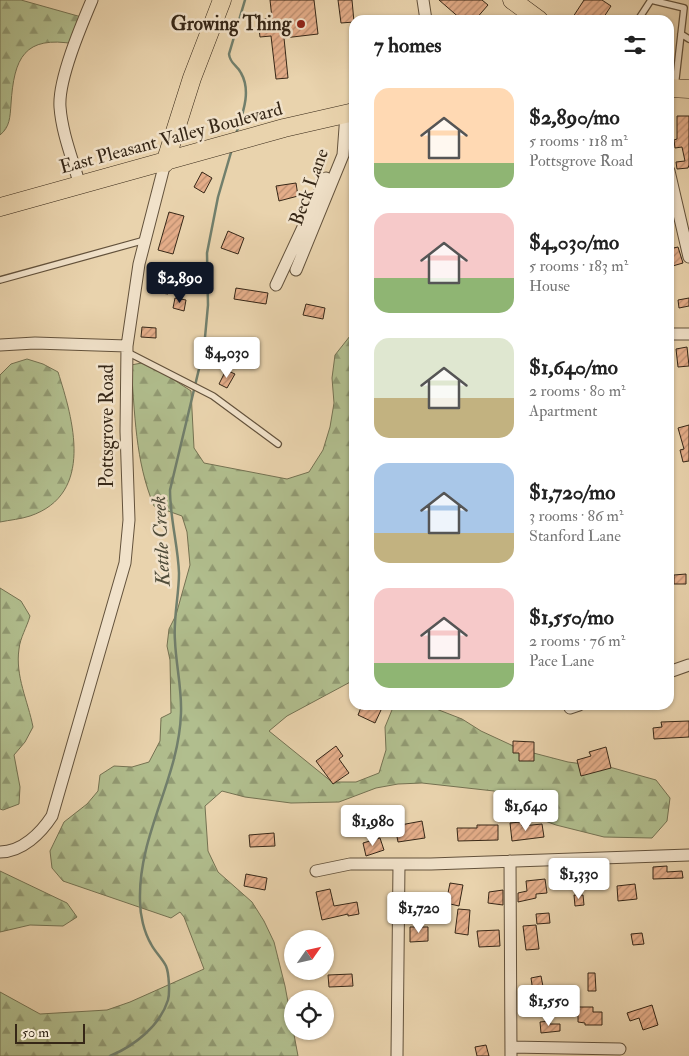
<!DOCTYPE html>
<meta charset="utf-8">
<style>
body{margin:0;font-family:"IM FELL Double Pica",serif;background:#f2f2f2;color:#222;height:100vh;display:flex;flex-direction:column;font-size:19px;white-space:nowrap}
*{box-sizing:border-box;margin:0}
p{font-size:16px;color:#767676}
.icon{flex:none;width:28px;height:28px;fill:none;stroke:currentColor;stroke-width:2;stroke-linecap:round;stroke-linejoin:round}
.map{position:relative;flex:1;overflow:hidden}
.drawer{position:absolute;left:349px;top:15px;width:325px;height:695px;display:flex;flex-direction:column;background:#fff;border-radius:15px;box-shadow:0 1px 4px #0004}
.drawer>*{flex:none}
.needle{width:32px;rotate:56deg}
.controls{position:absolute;left:284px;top:930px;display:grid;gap:10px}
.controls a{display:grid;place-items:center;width:50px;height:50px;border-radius:50%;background:#fff;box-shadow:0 1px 4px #0004;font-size:25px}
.scale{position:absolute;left:15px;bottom:12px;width:70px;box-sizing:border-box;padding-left:5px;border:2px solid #362717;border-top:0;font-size:14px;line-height:18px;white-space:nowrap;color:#362717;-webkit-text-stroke:4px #f1e2ca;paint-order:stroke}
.price{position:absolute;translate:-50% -42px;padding:0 11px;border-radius:5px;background:#fff;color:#222;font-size:16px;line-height:32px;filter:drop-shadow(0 1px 2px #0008)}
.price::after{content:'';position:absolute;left:50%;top:30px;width:15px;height:11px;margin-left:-8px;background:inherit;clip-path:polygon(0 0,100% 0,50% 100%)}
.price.current{background:#111827;color:#fff}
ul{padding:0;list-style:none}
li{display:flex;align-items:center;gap:15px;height:125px;padding:0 25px}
li span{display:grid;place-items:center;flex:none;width:140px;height:100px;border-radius:15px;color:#555}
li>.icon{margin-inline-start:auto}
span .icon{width:60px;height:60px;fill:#fffc;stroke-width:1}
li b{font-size:21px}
h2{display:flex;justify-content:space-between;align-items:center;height:60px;padding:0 25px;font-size:21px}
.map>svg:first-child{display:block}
.forest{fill:url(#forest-firs);stroke:#747252}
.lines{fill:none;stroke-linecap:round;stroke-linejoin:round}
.stream{stroke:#717f6c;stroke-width:2.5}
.building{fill:url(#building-hatch);stroke:#362717}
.service-casing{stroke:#63523c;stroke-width:8}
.minor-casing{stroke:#63523c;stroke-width:13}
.primary-casing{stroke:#362717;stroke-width:19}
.service{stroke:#f1e2ca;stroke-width:5.5}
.minor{stroke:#f1e2ca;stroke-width:11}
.primary{stroke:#e9d3ad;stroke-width:18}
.poi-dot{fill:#8f2418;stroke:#f1e2ca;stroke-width:2}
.labels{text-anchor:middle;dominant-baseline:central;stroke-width:5;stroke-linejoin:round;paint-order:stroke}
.poi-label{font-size:19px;font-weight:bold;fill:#362717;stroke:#f1e2ca;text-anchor:end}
.street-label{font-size:19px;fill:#362717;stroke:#f1e2ca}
.water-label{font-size:20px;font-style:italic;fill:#4f4c3a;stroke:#f1e2ca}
</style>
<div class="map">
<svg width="689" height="1056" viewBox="0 0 689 1056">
<defs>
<pattern id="forest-firs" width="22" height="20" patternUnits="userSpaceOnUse" patternTransform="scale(1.25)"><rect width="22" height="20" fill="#b1be8e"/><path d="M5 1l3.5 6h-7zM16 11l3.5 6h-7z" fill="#919a73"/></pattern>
<pattern id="building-hatch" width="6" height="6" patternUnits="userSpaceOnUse" patternTransform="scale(1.25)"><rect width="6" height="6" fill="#e4ad89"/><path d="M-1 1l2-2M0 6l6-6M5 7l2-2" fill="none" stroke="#ba8d6f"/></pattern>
</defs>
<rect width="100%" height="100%" fill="#e9d3ad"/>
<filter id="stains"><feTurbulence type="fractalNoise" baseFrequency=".004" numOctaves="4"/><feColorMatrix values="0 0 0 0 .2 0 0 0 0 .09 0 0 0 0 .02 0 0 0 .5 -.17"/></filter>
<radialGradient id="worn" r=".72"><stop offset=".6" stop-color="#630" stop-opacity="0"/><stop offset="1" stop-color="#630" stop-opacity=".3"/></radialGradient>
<!-- forest -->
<path class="forest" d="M0 0H21L85 18 75 44C24 35 14 58 11 104 10 117 10 127 0 135Z
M350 336 354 338V680L287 716 269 731 332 782H356L379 773 386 750 385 727 394 705H426L462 719 481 731 522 750 568 762 613 768 656 780 670 798 667 821 652 838 604 837 556 825 534 817 494 791 422 783 398 784 376 788 339 802 291 803 245 797 222 791 205 806 208 851 218 872 252 902 264 921 274 942 285 986 298 1056H0V992L40 1014 107 1010 130 1002 204 969 184 917 180 912 171 918 63 881 52 868 50 851 64 822 87 804 98 791 100 775 114 766 132 767 149 762 160 741 161 718 171 713 170 660 167 646 169 629 176 615 190 565 187 532 182 516 154 506C135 461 135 413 131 365L147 362 191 391 194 448 204 463 287 479 309 472 323 450 330 427 334 403 332 378 335 355Z
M27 359 43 364 58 372C73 419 95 494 30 516 21 519 10 520 0 522V375L11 364Z
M0 588 21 601 30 616C27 627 20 638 19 649 15 676 28 701 33 727L25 742 14 755 20 787 19 804 3 810 0 809Z
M0 871 67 903 77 917 63 926 30 925 0 932Z"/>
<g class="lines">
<!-- stream -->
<path class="stream" d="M236 134C242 115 252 92 241 73 237 65 230 64 229 54L245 0
M110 1056C134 1046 160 1026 168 1000 170 993 169 973 166 966 162 958 155 952 151 944 144 932 140 915 140 901 138 834 179 779 181 713 182 689 176 665 175 641 173 619 179 596 179 573 178 545 170 519 170 490L204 348 208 305 207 253 218 197 232 149"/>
</g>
<!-- building -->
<path class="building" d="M270 0H314L318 34 284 38 288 78 276 79 271 36 260 37 258 20 272 18Z
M338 0H352L354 22 341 23Z
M439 0H482L488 5 475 20H462Z
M584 0H602L611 6 602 20H571Z
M677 116H689V165L688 168 677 169 676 162 685 161 682 147 675 148 674 140 677 139Z
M202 172 212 178 204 193 194 187Z
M296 183 298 196 279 201 276 186Z
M169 212 184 216 173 254 158 250Z
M228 231 244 238 238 254 221 248Z
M678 247 683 263 669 267V249Z
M158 277 171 279 168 294 161 293 162 289 156 288Z
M236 288 268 293 266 304 234 299Z
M175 298 186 300 184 311 173 308Z
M689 298V306L679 308 678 300Z
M306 304 325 308 323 319 303 315Z
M142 327 156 328V338L141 337Z
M687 347 689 366 678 367 676 349Z
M220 350 228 353 224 363 216 361Z
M226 370 235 374 227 388 219 384Z
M689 425V461L683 462 680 450 684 449 678 428Z
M686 574V584H674V575Z
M362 705H370L381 710 375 723 358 715Z
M689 721V737L654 739 653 728 662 727 661 722Z
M513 741 534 742V761H519V753H513Z
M336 746 343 756 339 759 349 773 333 784 316 761Z
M606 747 611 768 581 776 577 760 591 756 589 752Z
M422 821 425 838 398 842 395 826Z
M521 822 522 826 542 824 544 837 512 841 510 823Z
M477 825H498V840L458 841 457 828H477Z
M274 833 275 846 250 847 249 835Z
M380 838 384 850 366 856 363 843Z
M667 866V872L682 871 683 878 653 879V867Z
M246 874 267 878 265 890 244 886Z
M545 879 547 893 536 894V898L518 902V893L527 891 526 881Z
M450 883 463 885 459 906 446 903Z
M635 884 637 899 618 901 617 886Z
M330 889 334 906 357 902 359 914 348 916V914L322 920 316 892Z
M503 890V905L488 903 489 892Z
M574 895H583L584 905 575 906Z
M458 909 470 910 468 935 455 933Z
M549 913 550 923 537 924 536 914Z
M536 925 539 949 526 950 523 926Z
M410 927H428V941L410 942Z
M499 930 500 946 479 947 477 931Z
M642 933 644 944 633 945 631 934Z
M588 973H595L596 991H588Z
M352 974 353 986 329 987 328 975Z
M541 976 545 997 534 999 531 978Z
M652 1005 658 1025 643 1030 639 1018 630 1021 627 1013Z
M578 1007H593V1012H602V1025H585V1023L578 1022Z
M550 1021V1024H560V1031L541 1033 540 1022Z
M486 1045 489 1056H477L475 1047Z"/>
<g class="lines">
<!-- service casing -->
<g class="service-casing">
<path id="service" d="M651 0 684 8 675 87
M638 20 651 0
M681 34 689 39
M0 280 145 240
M127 352 213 396 278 444"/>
</g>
<!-- minor casing -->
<g class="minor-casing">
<path id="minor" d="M423 0 426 20
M669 171 689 257
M80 186C73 160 62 134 60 107 58 80 81 26 92 0
M296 270 343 155 346 114
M276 285 326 178
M669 334H689
M0 345 35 343 127 346
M669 672 689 665
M569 705 570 708 579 705
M0 852C22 852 41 833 52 816L125 563 129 520 126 431 127 346 139 264 165 163
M510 861 511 1056
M316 871 350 864H431L689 855
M511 1047 620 1049
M397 1056 399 864"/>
</g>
<!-- primary casing -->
<g class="primary-casing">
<path id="primary" d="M512 0 539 20
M669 88 689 89
M165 163 192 78 222 0
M0 207 284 128 354 112"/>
</g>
<!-- service -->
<use href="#service" class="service"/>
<!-- minor -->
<use href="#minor" class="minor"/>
<!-- primary -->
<use href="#primary" class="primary"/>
</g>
<!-- markers -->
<circle class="poi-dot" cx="301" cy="24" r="5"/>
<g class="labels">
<!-- poi labels -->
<g class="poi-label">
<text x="291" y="24">Growing Thing</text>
</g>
<!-- street labels -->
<g class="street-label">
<text transform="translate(171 138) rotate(-15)">East Pleasant Valley Boulevard</text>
<text transform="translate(309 187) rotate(-70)">Beck Lane</text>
<text transform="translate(107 426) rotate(-90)">Pottsgrove Road</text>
</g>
<!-- water labels -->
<g class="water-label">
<text transform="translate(161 541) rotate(-93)">Kettle Creek</text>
</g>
</g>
<rect width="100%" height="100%" filter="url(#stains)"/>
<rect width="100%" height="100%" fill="url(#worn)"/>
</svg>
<div class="controls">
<a><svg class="needle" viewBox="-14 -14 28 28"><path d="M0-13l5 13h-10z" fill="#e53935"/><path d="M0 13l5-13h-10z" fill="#767676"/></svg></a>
<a><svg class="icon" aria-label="locate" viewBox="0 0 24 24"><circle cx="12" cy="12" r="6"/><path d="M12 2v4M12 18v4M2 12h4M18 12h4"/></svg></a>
</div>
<div class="scale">50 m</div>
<b class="price current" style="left:180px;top:304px">$2,890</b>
<b class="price" style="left:227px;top:379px">$4,030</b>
<b class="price" style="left:526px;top:832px">$1,640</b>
<b class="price" style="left:373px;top:847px">$1,980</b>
<b class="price" style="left:579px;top:900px">$1,330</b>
<b class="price" style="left:419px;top:934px">$1,720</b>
<b class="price" style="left:549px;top:1027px">$1,550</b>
<section class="drawer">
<h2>7 homes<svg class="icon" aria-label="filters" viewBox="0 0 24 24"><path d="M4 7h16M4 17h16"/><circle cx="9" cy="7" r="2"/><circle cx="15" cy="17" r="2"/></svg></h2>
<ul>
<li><span style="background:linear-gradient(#ffd9b3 75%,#8fb573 0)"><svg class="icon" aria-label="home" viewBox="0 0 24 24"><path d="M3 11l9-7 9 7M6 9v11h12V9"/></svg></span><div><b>$2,890/mo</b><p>5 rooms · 118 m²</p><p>Pottsgrove Road</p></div></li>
<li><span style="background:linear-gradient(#f6c9c9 65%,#8fb573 0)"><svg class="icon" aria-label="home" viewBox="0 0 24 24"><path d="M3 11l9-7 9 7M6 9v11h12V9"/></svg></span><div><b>$4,030/mo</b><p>5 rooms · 183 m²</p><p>House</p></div></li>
<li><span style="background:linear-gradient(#dfe7d0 60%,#c2b280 0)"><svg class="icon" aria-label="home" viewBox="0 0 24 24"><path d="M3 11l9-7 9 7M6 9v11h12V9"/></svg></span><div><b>$1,640/mo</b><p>2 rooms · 80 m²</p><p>Apartment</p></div></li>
<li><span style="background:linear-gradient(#a9c7e8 70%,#c2b280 0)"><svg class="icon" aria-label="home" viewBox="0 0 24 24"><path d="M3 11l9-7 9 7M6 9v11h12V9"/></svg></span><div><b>$1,720/mo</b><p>3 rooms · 86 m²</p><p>Stanford Lane</p></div></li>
<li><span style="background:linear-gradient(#f6c9c9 75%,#8fb573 0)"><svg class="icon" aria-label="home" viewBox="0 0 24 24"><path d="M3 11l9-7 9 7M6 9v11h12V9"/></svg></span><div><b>$1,550/mo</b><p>2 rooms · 76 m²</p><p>Pace Lane</p></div></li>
</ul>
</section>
</div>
